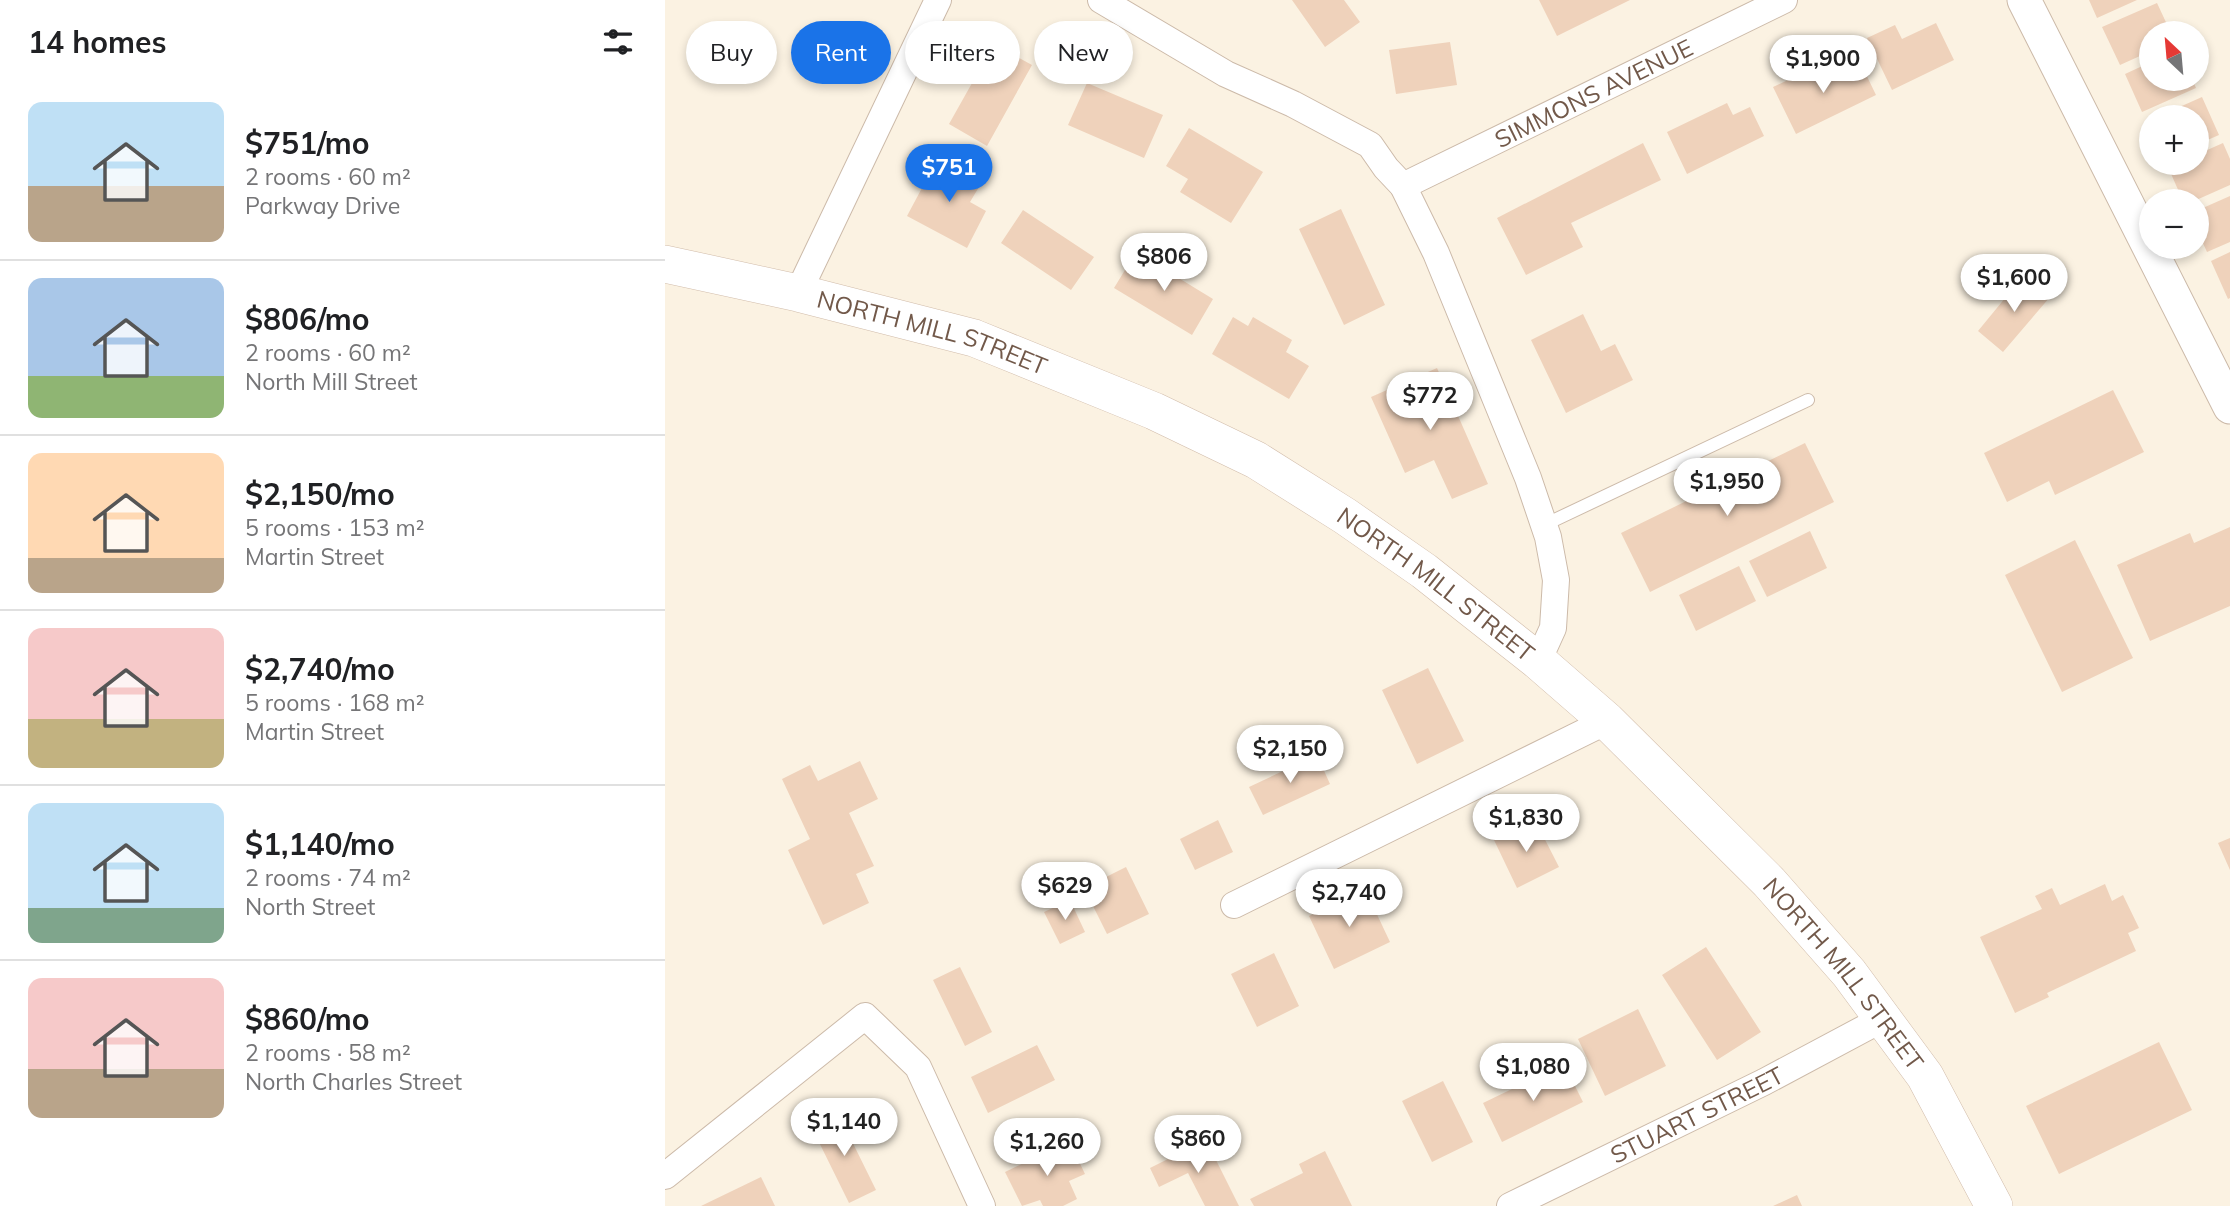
<!DOCTYPE html>
<meta charset="utf-8">
<style>
body{margin:0;font-family:Mulish,sans-serif;background:#f2f2f2;color:#202124;height:100vh;display:flex;flex-direction:column;font-size:26px;white-space:nowrap}
*{box-sizing:border-box;margin:0}
p{font-size:23px;color:#757577}
.icon{flex:none;width:38px;height:38px;fill:none;stroke:currentColor;stroke-width:2;stroke-linecap:round;stroke-linejoin:round}
.map{position:relative;flex:1;overflow:hidden}
.details{display:flex;flex-direction:column;background:#fff;width:665px}
.details>*{flex:none}
.top-card{position:absolute;left:21px;top:21px;width:665px;height:63px;display:flex;gap:14px}
.needle{width:46px;rotate:334deg}
.buttons{position:absolute;left:1474px;top:21px;display:grid;gap:14px}
.buttons a{display:grid;place-items:center;width:70px;height:70px;border-radius:50%;background:#fff;box-shadow:0 4px 10px #0003;font-size:35px}
.price{position:absolute;translate:-50% -60px;padding:0 16px;border-radius:24px;background:#fff;color:#222;font-size:23px;line-height:46px;filter:drop-shadow(0 2px 4px #0008)}
.price::after{content:'';position:absolute;left:50%;top:42px;width:21px;height:16px;margin-left:-10px;background:inherit;clip-path:polygon(0 0,100% 0,50% 100%)}
.price.active{background:#1a73e8;color:#fff}
ul{padding:0;list-style:none}
li{display:flex;align-items:center;gap:21px;height:175px;padding:0 28px}
li+li{border-top:2px solid #e0e0e0}
li span{display:grid;place-items:center;flex:none;width:196px;height:140px;border-radius:14px;color:#555}
li>.icon{margin-inline-start:auto}
span .icon{width:84px;height:84px;fill:#fffc;stroke-width:1}
li b{font-size:30px}
h2{display:flex;justify-content:space-between;align-items:center;height:84px;padding:0 28px;font-size:30px}
.tag{padding:0 24px;border-radius:32px;background:#fff;box-shadow:0 4px 10px #0003;font-size:24px;line-height:63px}
.tag.active{background:#1a73e8;color:#fff}
main{display:flex;flex:1;min-height:0}
.map>svg:first-child{display:block}
.building{fill:#efd2bb}
.lines{fill:none;stroke-linecap:round;stroke-linejoin:round}
.service-casing{stroke:#ccbaa9;stroke-width:14}
.minor-casing{stroke:#ccbaa9;stroke-width:28}
.tertiary-casing{stroke:#ccbaa9;stroke-width:35}
.secondary-casing{stroke:#d1bcaa;stroke-width:38}
.service{stroke:#fff;stroke-width:12}
.minor{stroke:#fff;stroke-width:26}
.tertiary{stroke:#fff;stroke-width:33}
.secondary{stroke:#fff;stroke-width:37}
.labels{text-anchor:middle;dominant-baseline:central;stroke-width:6;stroke-linejoin:round;paint-order:stroke}
.street-label{font-size:24px;fill:#72594a;stroke:#fef6e8}
</style>
<main>
<section class="details">
<h2>14 homes<svg class="icon" aria-label="filters" viewBox="0 0 24 24"><path d="M4 7h16M4 17h16"/><circle cx="9" cy="7" r="2"/><circle cx="15" cy="17" r="2"/></svg></h2>
<ul>
<li><span style="background:linear-gradient(#bfe0f5 60%,#b9a48a 0)"><svg class="icon" aria-label="home" viewBox="0 0 24 24"><path d="M3 11l9-7 9 7M6 9v11h12V9"/></svg></span><div><b>$751/mo</b><p>2 rooms · 60 m²</p><p>Parkway Drive</p></div></li>
<li><span style="background:linear-gradient(#a9c7e8 70%,#8fb573 0)"><svg class="icon" aria-label="home" viewBox="0 0 24 24"><path d="M3 11l9-7 9 7M6 9v11h12V9"/></svg></span><div><b>$806/mo</b><p>2 rooms · 60 m²</p><p>North Mill Street</p></div></li>
<li><span style="background:linear-gradient(#ffd9b3 75%,#b9a48a 0)"><svg class="icon" aria-label="home" viewBox="0 0 24 24"><path d="M3 11l9-7 9 7M6 9v11h12V9"/></svg></span><div><b>$2,150/mo</b><p>5 rooms · 153 m²</p><p>Martin Street</p></div></li>
<li><span style="background:linear-gradient(#f6c9c9 65%,#c2b280 0)"><svg class="icon" aria-label="home" viewBox="0 0 24 24"><path d="M3 11l9-7 9 7M6 9v11h12V9"/></svg></span><div><b>$2,740/mo</b><p>5 rooms · 168 m²</p><p>Martin Street</p></div></li>
<li><span style="background:linear-gradient(#bfe0f5 75%,#7fa58c 0)"><svg class="icon" aria-label="home" viewBox="0 0 24 24"><path d="M3 11l9-7 9 7M6 9v11h12V9"/></svg></span><div><b>$1,140/mo</b><p>2 rooms · 74 m²</p><p>North Street</p></div></li>
<li><span style="background:linear-gradient(#f6c9c9 65%,#b9a48a 0)"><svg class="icon" aria-label="home" viewBox="0 0 24 24"><path d="M3 11l9-7 9 7M6 9v11h12V9"/></svg></span><div><b>$860/mo</b><p>2 rooms · 58 m²</p><p>North Charles Street</p></div></li>
</ul>
</section>
<div class="map">
<svg width="1565" height="1206" viewBox="0 0 1565 1206">
<rect width="100%" height="100%" fill="#fbf2e2"/>
<!-- building -->
<path class="building" d="M627 0H679L695 22 660 47Z
M874 0H965L892 36Z
M1424 0H1472L1432 18Z
M1492 3 1506 33H1486V51L1455 65 1437 27Z
M1271 23 1289 60 1227 90 1202 38 1230 25 1237 39Z
M785 42 792 85 731 94 724 50Z
M329 44 367 65 322 146 284 124Z
M1194 60 1211 95 1131 134 1108 87 1144 70 1150 81Z
M1486 62V79H1527L1531 88 1477 112 1460 74Z
M422 83 498 115 479 158 403 125Z
M1537 97 1554 135 1531 145V117H1492Z
M1062 103 1068 115 1085 107 1099 136 1022 174 1002 132Z
M524 128 598 172 566 223 515 192 523 179 501 166Z
M978 143 996 180 906 223 918 247 861 275 832 218Z
M1558 143 1565 159V185L1529 201H1518L1503 167 1513 163H1531V155Z
M273 158 317 182 305 202 321 211 302 248 242 216Z
M1565 196V242L1542 252 1531 228V211Z
M676 209 720 305 679 325 634 229Z
M358 210 429 257 406 290 336 243Z
M471 252 548 299 527 335 449 288Z
M1565 252V298L1563 299 1546 261Z
M1359 275 1385 297 1338 352 1313 331Z
M918 314 936 351 950 344 968 380 901 413 866 340Z
M568 317 583 326 588 317 627 340 621 352 644 366 624 399 547 354Z
M772 368 823 484 787 499 769 460 740 473 706 397Z
M1448 390 1479 452 1390 495 1384 481 1342 502 1319 453Z
M1140 443 1169 502 985 592 956 533Z
M1565 527V606L1485 641 1452 565 1525 533 1529 543Z
M1145 531 1162 568 1102 597 1084 561Z
M1410 540 1468 658 1397 692 1340 575Z
M1074 566 1091 601 1031 631 1014 595Z
M763 668 799 741 752 764 717 690Z
M652 755 665 784 598 815 584 787Z
M195 761 213 799 184 813 209 866 191 874 204 903 158 925 123 850 145 839 117 779 145 765 153 781Z
M553 820 568 852 530 870 515 839Z
M870 820 894 867 852 888 829 840Z
M1565 838V870L1553 843Z
M461 867 484 914 442 934 419 888Z
M1440 884 1447 901 1458 895 1474 928 1463 933 1471 951 1382 993 1384 997 1350 1013 1315 937 1377 909 1370 896 1387 888 1395 905Z
M700 889 725 942 669 969 644 916Z
M405 900 420 932 395 944 379 912Z
M1041 947 1096 1032 1052 1060 997 975Z
M609 953 634 1006 592 1027 566 974Z
M295 967 327 1032 300 1046 268 980Z
M973 1009 1001 1066 940 1096 913 1039Z
M1494 1042 1527 1110 1394 1174 1361 1106Z
M372 1045 390 1080 323 1113 306 1077Z
M899 1064 918 1102 837 1142 818 1103Z
M778 1081 808 1142 767 1162 737 1101Z
M173 1113 211 1190 184 1203 146 1126Z
M541 1140 574 1206H540L523 1173 494 1187 485 1168Z
M404 1141 420 1174 404 1181 412 1199 398 1206H378L375 1200 357 1206 340 1172Z
M660 1151 687 1206H589L585 1199 638 1173 634 1164Z
M96 1177 110 1206H36Z
M1132 1195 1137 1206H1108Z"/>
<g class="lines">
<!-- service casing -->
<g class="service-casing">
<path id="service" d="M879 525 1143 400"/>
</g>
<!-- minor casing -->
<g class="minor-casing">
<g id="minor">
<path d="M436 0 561 74 628 104 705 145 721 168 738 186 771 253 863 478 883 537 891 580 888 628 873 661"/>
<path id="s1" d="M738 186 1119 0"/>
<path d="M133 293 273 0"/>
<path d="M569 905 942 721"/>
<path d="M0 1176 200 1016 253 1067 317 1206"/>
<path id="s2" d="M845 1206 1099 1082 1219 1018"/>
</g>
</g>
<!-- tertiary casing -->
<g class="tertiary-casing">
<path id="tertiary" d="M1359 0 1565 407"/>
</g>
<!-- secondary casing -->
<g class="secondary-casing">
<g id="secondary">
<path id="s3" d="M0 264 133 293 309 338 489 411 591 460 680 516 759 571 873 661 942 721 1104 882 1184 973 1260 1076 1329 1206"/>
</g>
</g>
<!-- service -->
<use href="#service" class="service"/>
<!-- minor -->
<use href="#minor" class="minor"/>
<!-- tertiary -->
<use href="#tertiary" class="tertiary"/>
<!-- secondary -->
<use href="#secondary" class="secondary"/>
</g>
<g class="labels">
<!-- street labels -->
<g class="street-label">
<text stroke="none"><textPath href="#s1" startOffset="212">SIMMONS AVENUE</textPath></text>
<text stroke="none"><textPath href="#s3" startOffset="276">NORTH MILL STREET</textPath></text>
<text stroke="none"><textPath href="#s3" startOffset="844">NORTH MILL STREET</textPath></text>
<text stroke="none"><textPath href="#s3" startOffset="1410">NORTH MILL STREET</textPath></text>
<text stroke="none"><textPath href="#s2" startOffset="208">STUART STREET</textPath></text>
</g>
</g>
</svg>
<div class="buttons">
<a><svg class="needle" viewBox="-14 -14 28 28"><path d="M0-13l5 13h-10z" fill="#e53935"/><path d="M0 13l5-13h-10z" fill="#757577"/></svg></a>
<a>+</a>
<a>−</a>
</div>
<b class="price" style="left:1158px;top:95px">$1,900</b>
<b class="price active" style="left:284px;top:204px">$751</b>
<b class="price" style="left:499px;top:293px">$806</b>
<b class="price" style="left:1349px;top:314px">$1,600</b>
<b class="price" style="left:765px;top:432px">$772</b>
<b class="price" style="left:1062px;top:518px">$1,950</b>
<b class="price" style="left:625px;top:785px">$2,150</b>
<b class="price" style="left:861px;top:854px">$1,830</b>
<b class="price" style="left:400px;top:922px">$629</b>
<b class="price" style="left:684px;top:929px">$2,740</b>
<b class="price" style="left:868px;top:1103px">$1,080</b>
<b class="price" style="left:179px;top:1158px">$1,140</b>
<b class="price" style="left:533px;top:1175px">$860</b>
<b class="price" style="left:382px;top:1178px">$1,260</b>
<div class="top-card">
<a class="tag">Buy</a>
<a class="tag active">Rent</a>
<a class="tag">Filters</a>
<a class="tag">New</a>
</div>
</div>
</main>
